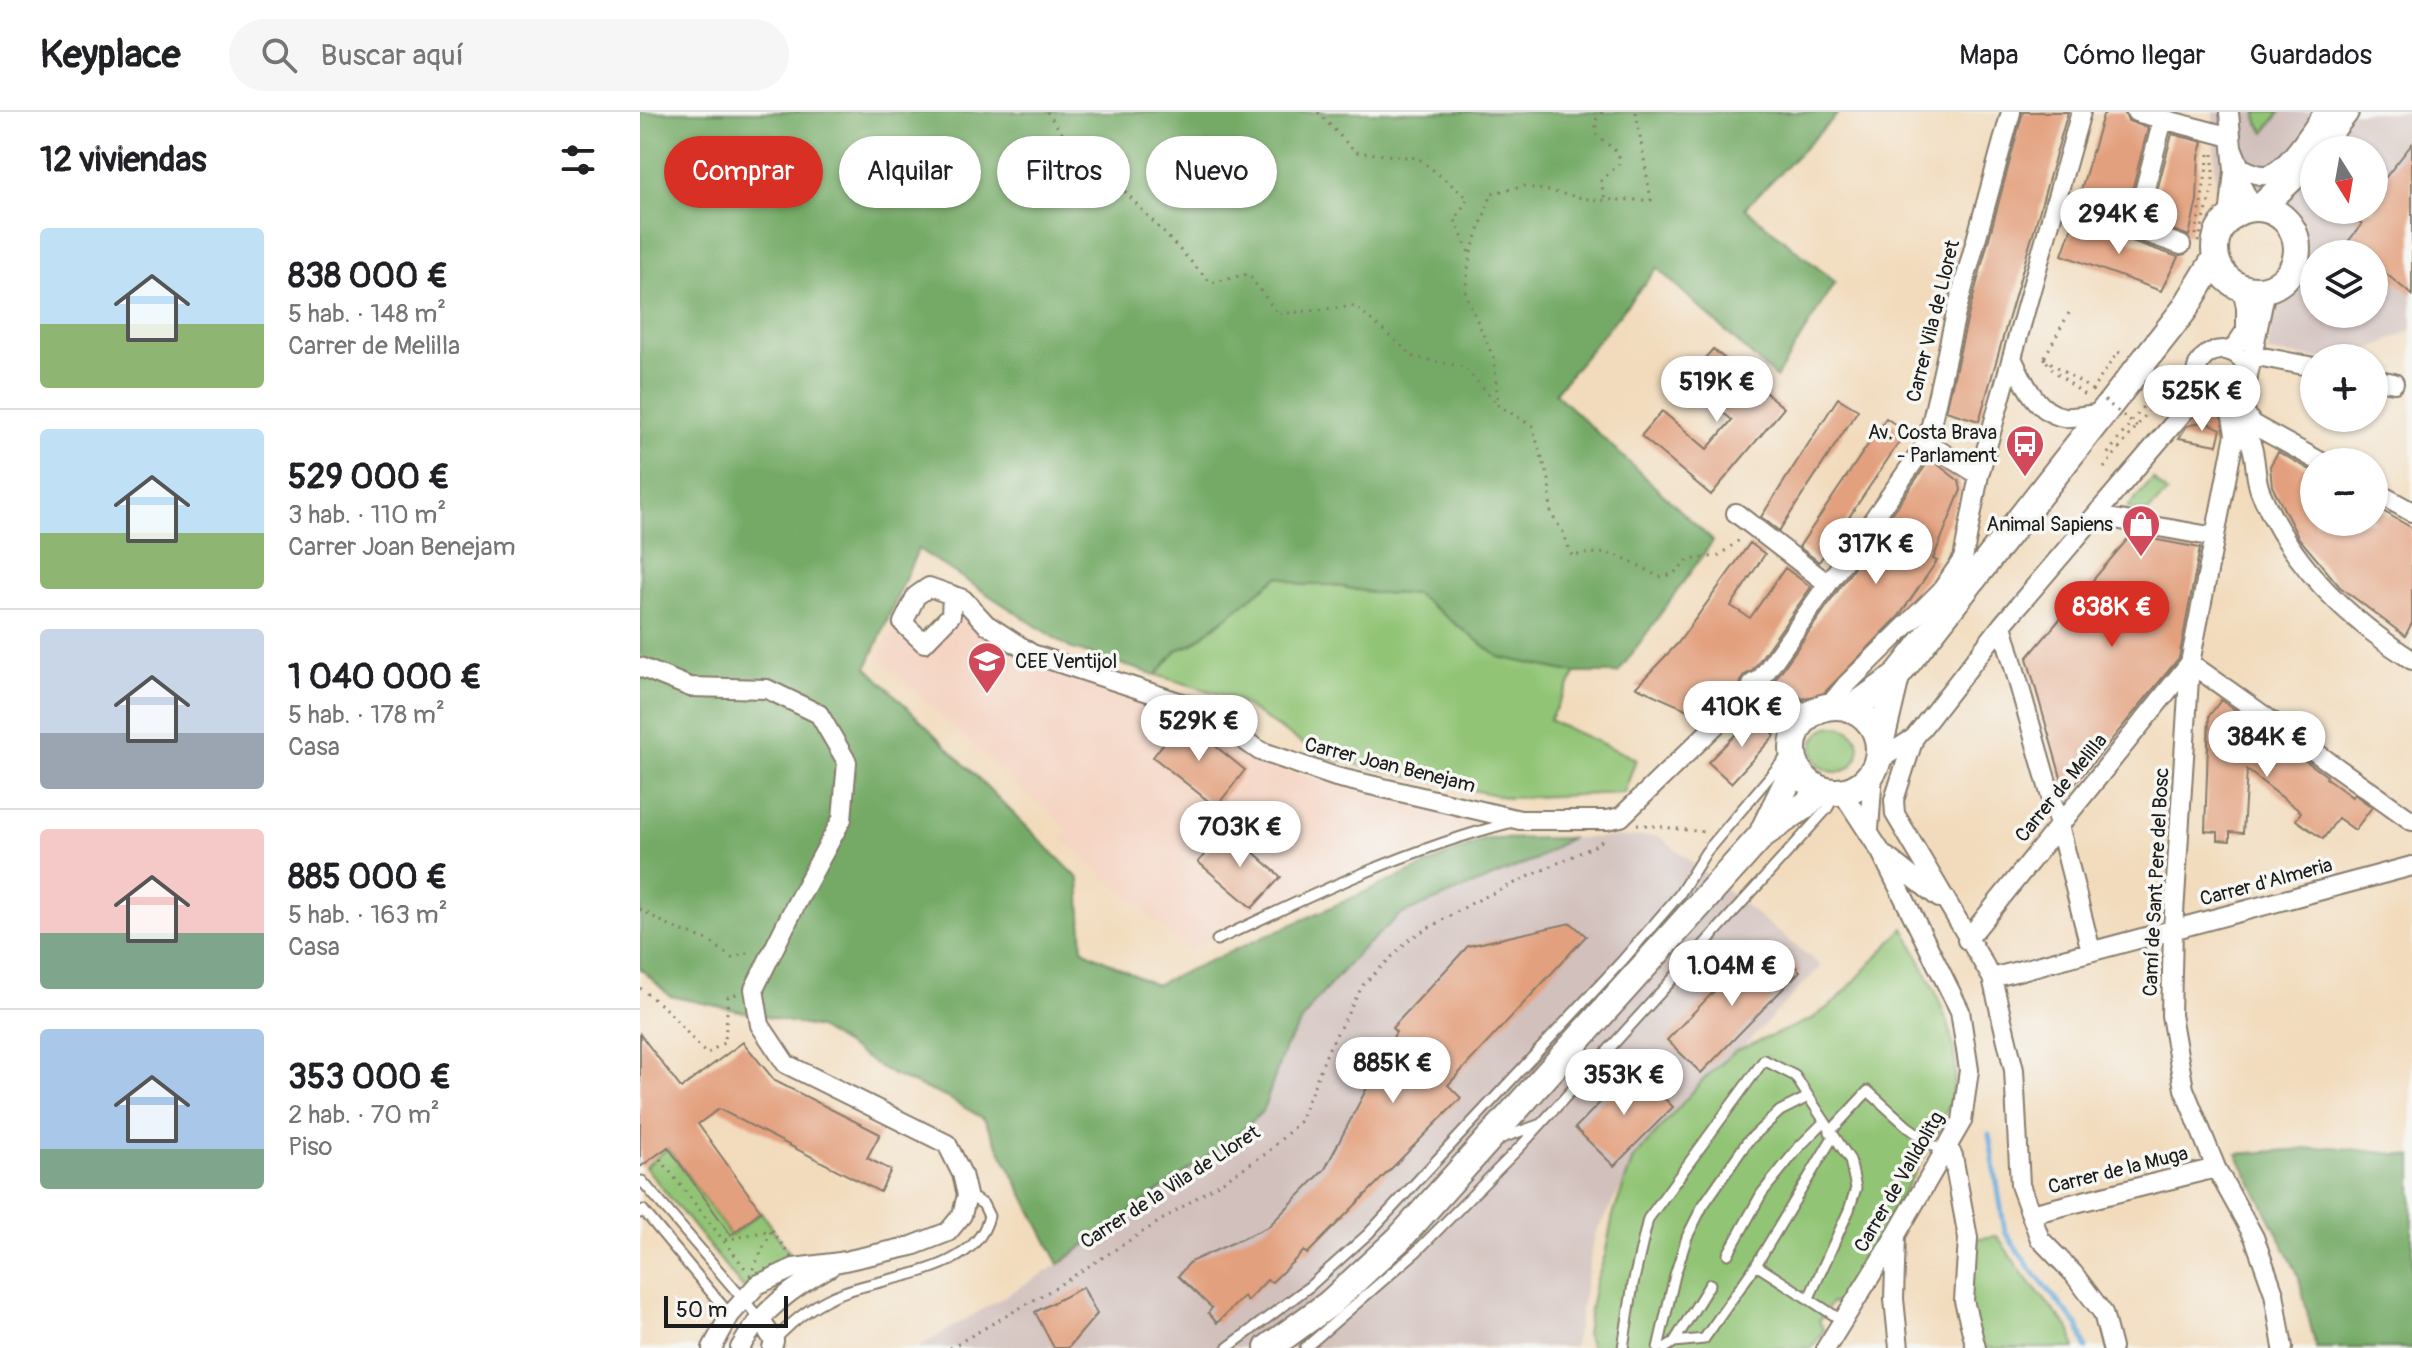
<!DOCTYPE html>
<html lang="es">
<meta charset="utf-8">
<style>
body{margin:0;font-family:Pangolin,sans-serif;background:#f6f6f6;color:#202124;height:100vh;display:flex;flex-direction:column;font-size:30px;white-space:nowrap}
*{box-sizing:border-box;margin:0}
p{font-size:26px;color:#757577}
.icon{flex:none;width:44px;height:44px;fill:none;stroke:currentColor;stroke-width:2;stroke-linecap:round;stroke-linejoin:round}
.map{position:relative;flex:1;overflow:hidden}
.panel{display:flex;flex-direction:column;background:#fff;width:640px}
.panel>*{flex:none}
.guide{position:absolute;left:24px;top:24px;width:760px;height:72px;display:flex;gap:16px}
.needle{width:52px;rotate:169deg}
.buttons{position:absolute;left:1660px;top:24px;display:grid;gap:16px}
.buttons a{display:grid;place-items:center;width:88px;height:88px;border-radius:50%;background:#fff;box-shadow:0 2px 6px #0004;font-size:40px}
.scale{position:absolute;left:24px;bottom:20px;width:124px;box-sizing:border-box;padding-left:8px;border:4px solid #1c1c1c;border-top:0;font-size:22px;line-height:28px;white-space:nowrap;color:#1c1c1c;-webkit-text-stroke:6px #f6f6f2;paint-order:stroke}
.price{position:absolute;translate:-50% -68px;padding:0 18px;border-radius:28px;background:#fff;color:#222;font-size:26px;line-height:52px;filter:drop-shadow(0 2px 4px #0008)}
.price::after{content:'';position:absolute;left:50%;top:48px;width:24px;height:18px;margin-left:-12px;background:inherit;clip-path:polygon(0 0,100% 0,50% 100%)}
.price.on{background:#d93025;color:#fff}
ul{padding:0;list-style:none}
li{display:flex;align-items:center;gap:24px;height:200px;padding:0 40px}
li+li{border-top:2px solid #e0e0e0}
li span{display:grid;place-items:center;flex:none;width:224px;height:160px;border-radius:8px;color:#555}
li>.icon{margin-inline-start:auto}
span .icon{width:96px;height:96px;fill:#fffc;stroke-width:1}
li b{font-size:34px}
h2{display:flex;justify-content:space-between;align-items:center;height:96px;padding:0 40px;font-size:34px}
.pill{padding:0 28px;border-radius:36px;background:#fff;box-shadow:0 2px 6px #0004;font-size:28px;line-height:72px}
.pill.on{background:#d93025;color:#fff}
header{display:flex;align-items:center;gap:48px;box-sizing:border-box;height:112px;padding:0 40px;background:#fff;border-bottom:2px solid #e0e0e0}
header strong{font-size:38px}
nav{display:flex;gap:44px;margin-inline-start:auto;font-size:28px}
.search{width:560px;height:72px;background:#f6f6f6;display:flex;align-items:center;gap:20px;box-sizing:border-box;padding:0 28px;border-radius:44px;color:#757577;font-size:30px}
main{display:flex;flex:1;min-height:0}
.map>svg:first-child{display:block}
.built{fill:#f5d3c1}
.industrial{fill:#d1c0bc;fill-rule:evenodd}
.green{fill:#91c475;stroke:#567048;stroke-width:2}
.forest{fill:#74aa66;stroke:#486341;stroke-width:2}
.lines{fill:none;stroke-linecap:round;stroke-linejoin:round}
.stream{stroke:#66abdc;stroke-width:5}
.building{fill:#e3a07e}
.lane-casing{stroke:#877c6c;stroke-width:13}
.street-casing{stroke:#877c6c;stroke-width:22}
.secondary-casing{stroke:#877c6c;stroke-width:30}
.path{stroke:#877c6c;stroke-width:3;stroke-dasharray:2 6;stroke-linecap:butt}
.lane{stroke:#fff;stroke-width:9}
.street{stroke:#fff;stroke-width:18}
.secondary{stroke:#fff;stroke-width:26}
.path-bridge{stroke:#877c6c;stroke-width:3;stroke-dasharray:2 6;stroke-linecap:butt}
.labels{text-anchor:middle;dominant-baseline:central;stroke-width:7;stroke-linejoin:round;paint-order:stroke}
.street-label{font-size:20px;fill:#1c1c1c;stroke:#f6f6f2}
.poi-label{font-size:20px;fill:#1c1c1c;stroke:#f6f6f2;text-anchor:end}
</style>
<header>
<strong>Keyplace</strong>
<div class="search"><svg class="icon" aria-label="search" viewBox="0 0 24 24"><circle cx="10" cy="10" r="6"/><path d="M15 15l6 6"/></svg>Buscar aquí</div>
<nav><a>Mapa</a><a>Cómo llegar</a><a>Guardados</a></nav>
</header>
<main>
<section class="panel">
<h2>12 viviendas<svg class="icon" aria-label="filters" viewBox="0 0 24 24"><path d="M4 7h16M4 17h16"/><circle cx="9" cy="7" r="2"/><circle cx="15" cy="17" r="2"/></svg></h2>
<ul>
<li><span style="background:linear-gradient(#bfe0f5 60%,#8fb573 0)"><svg class="icon" aria-label="home" viewBox="0 0 24 24"><path d="M3 11l9-7 9 7M6 9v11h12V9"/></svg></span><div><b>838 000 €</b><p>5 hab. · 148 m²</p><p>Carrer de Melilla</p></div></li>
<li><span style="background:linear-gradient(#bfe0f5 65%,#8fb573 0)"><svg class="icon" aria-label="home" viewBox="0 0 24 24"><path d="M3 11l9-7 9 7M6 9v11h12V9"/></svg></span><div><b>529 000 €</b><p>3 hab. · 110 m²</p><p>Carrer Joan Benejam</p></div></li>
<li><span style="background:linear-gradient(#c9d6e8 65%,#9aa5b1 0)"><svg class="icon" aria-label="home" viewBox="0 0 24 24"><path d="M3 11l9-7 9 7M6 9v11h12V9"/></svg></span><div><b>1 040 000 €</b><p>5 hab. · 178 m²</p><p>Casa</p></div></li>
<li><span style="background:linear-gradient(#f6c9c9 65%,#7fa58c 0)"><svg class="icon" aria-label="home" viewBox="0 0 24 24"><path d="M3 11l9-7 9 7M6 9v11h12V9"/></svg></span><div><b>885 000 €</b><p>5 hab. · 163 m²</p><p>Casa</p></div></li>
<li><span style="background:linear-gradient(#a9c7e8 75%,#7fa58c 0)"><svg class="icon" aria-label="home" viewBox="0 0 24 24"><path d="M3 11l9-7 9 7M6 9v11h12V9"/></svg></span><div><b>353 000 €</b><p>2 hab. · 70 m²</p><p>Piso</p></div></li>
</ul>
</section>
<div class="map">
<svg width="1772" height="1236" viewBox="0 0 1772 1236">
<rect width="100%" height="100%" fill="#f6f6f2"/>
<filter id="ink" filterUnits="userSpaceOnUse"><feTurbulence type="fractalNoise" baseFrequency=".0125" numOctaves="2"/><feDisplacementMap in="SourceGraphic" scale="16" xChannelSelector="R" yChannelSelector="G"/><feConvolveMatrix kernelMatrix="1 2 1 2 8 2 1 2 1" color-interpolation-filters="sRGB"/></filter>
<filter id="wash" filterUnits="userSpaceOnUse"><feTurbulence type="fractalNoise" baseFrequency=".006" numOctaves="4" result="noise"/><feDisplacementMap in="SourceGraphic" scale="32" xChannelSelector="R" yChannelSelector="G"/><feGaussianBlur stdDeviation="1.8" result="paint"/><feColorMatrix in="noise" values="0 0 0 0 0 0 0 0 0 0 0 0 0 0 0 0 0 1.4 0 .05"/><feComposite in="paint" operator="in"/></filter>
<g filter="url(#wash)">
<rect width="100%" height="100%" fill="#f2dbbc"/>
<!-- built -->
<path class="built" d="M322 494 389 547 555 600 623 653 835 710 618 796 550 840 422 727 429 718 361 660 239 546 258 510 289 537Z"/>
<!-- industrial -->
<path class="industrial" d="M1573 0H1772V218L1711 246H1674L1628 240 1634 194 1654 170 1667 136 1664 108 1621 77 1576 81ZM1674 38H1734V98H1674ZM1674 142H1734V202H1674Z
M1019 724 1181 854 1000 1042 955 1122 934 1235 277 1236 419 1152 597 1023 623 999 645 935 674 891 722 837 761 803 896 747 930 726Z"/>
<!-- green -->
<path class="green" d="M1617 0H1640L1625 20 1618 11Z
M1513 367 1527 381 1507 401 1487 396Z
M638 463 662 473H692L734 481 776 482 859 545 936 561 909 608 996 647 984 681 869 686 683 645 593 586 516 563 537 538 553 532Z
M1173 637a23 23 0 1 1 46 0a23 23 0 1 1-46 0Z
M1264 816C1284 857 1318 914 1315 961 1314 982 1306 1002 1298 1021H1284L1278 1032 1286 1041 1202 1189 1200 1192 1191 1191 1179 1209 1184 1218 1172 1236H951L946 1221 954 1176 965 1143 973 1103 993 1047 1063 968 1095 939 1172 907 1196 889Z
M28 1036 91 1124 121 1100 156 1150 103 1176 5 1055Z
M1357 1124 1383 1162 1431 1219 1435 1236H1339L1326 1188 1332 1127Z"/>
<!-- forest -->
<path class="forest" d="M0 0H1200L1105 96 1195 170 1136 266 1017 156 915 281 1073 429 978 561H936L859 545 776 482 734 481 692 473H662L639 464 552 532 537 538 516 563 430 536 278 437 227 555 439 767 443 838 515 873 845 727 930 726 896 747 760 803 722 837 674 891 645 935 623 999 597 1023 419 1152 344 1007 308 986 253 963 178 916 30 884 0 856Z
M1692 1035 1772 1044V1236H1676L1658 1162 1597 1042Z"/>
<g class="lines">
<!-- stream -->
<path class="stream" d="M1349 1022 1365 1120 1389 1155 1439 1215 1446 1236"/>
</g>
<g id="blocks">
<!-- building -->
<path class="building" d="M1383 0H1428L1339 309 1306 299 1328 204Z
M1467 0H1484L1488 9 1508 16 1486 102 1439 85 1463 3Z
M1532 22 1563 30 1559 45 1557 88 1549 124 1509 109Z
M1772 32V183L1734 152V142H1721L1707 131 1722 112 1714 106 1720 98H1734V80Z
M1434 109 1538 145 1521 179 1422 143Z
M1073 237 1144 296 1071 383 1001 324 1022 299 1067 337 1092 308 1045 269Z
M1198 286 1218 298 1139 419 1121 405Z
M1246 306 1266 320 1179 450 1159 435Z
M1564 309 1581 317 1577 333 1539 326 1547 314Z
M1638 340 1674 360V410H1734V394L1772 416V511L1765 524 1700 475 1658 425 1632 374 1630 354Z
M1292 348 1319 369 1321 378 1293 447 1297 449 1259 504 1184 581 1163 587 1135 568 1289 349Z
M1491 423 1560 436 1539 546 1426 683 1387 546Z
M1110 431 1125 442 1091 494 1110 506 1145 456 1171 475 1112 559 1103 564 1100 573 1066 606 996 575 1038 531Z
M1581 588 1687 664 1686 666 1712 685 1714 682 1732 695 1715 718 1698 706 1683 727 1656 708 1661 700 1607 658 1603 721 1590 720V729L1578 728V720L1565 719 1569 604Z
M1115 603 1135 623 1091 671 1068 650Z
M542 607 605 658 576 695 513 645Z
M588 717 641 765 612 796 558 750Z
M931 811 946 824 808 973 821 986 667 1142 664 1139 632 1170 627 1168 607 1189 604 1184 577 1211 568 1201 572 1196 538 1164 550 1150 628 1115 685 1057 756 920 752 916 828 834Z
M1135 836 1160 859 1061 961 1027 928 1111 841 1120 851Z
M0 922 41 976 103 930 135 969 240 1022 227 1046 251 1058 240 1080 79 997 58 1012 121 1099 91 1123 28 1035 0 1055Z
M994 956 1033 995 974 1054 935 1016Z
M443 1175 457 1202 428 1236H414L395 1200Z"/>
</g>
</g>
<g filter="url(#ink)">
<use href="#blocks" fill-opacity="0" stroke="#877c6c" stroke-width="2"/>
<g class="lines">
<!-- lane casing -->
<g class="lane-casing">
<path id="lane" d="M577 828C673 782 770 736 873 710
M1190 1020 1228 979 1268 1015 1303 1040
M862 1026 901 1012
M0 1071 2 1069 120 1207
M0 1101 3 1098 90 1203
M1088 1142 1122 1081 1159 1035 1184 1010
M1116 1153 1193 1025
M134 1229C154 1207 176 1190 204 1180 250 1163 336 1161 349 1104L343 1092 327 1083
M1034 1230 1070 1172
M587 1236 670 1174 728 1122 982 849 1039 783 1066 740 1153 637
M665 1236 777 1139 881 1034 1187 697 1196 681
M983 1236 993 1172 1008 1107 1124 948 1155 964 1210 1048 1216 1076 1209 1098 1169 1186
M1018 1236 1035 1163 1047 1125 1062 1095 1107 1030 1140 999 1168 985
M1025 1236 1034 1230 1064 1227 1116 1153 1203 1209"/>
</g>
<!-- street casing -->
<g class="street-casing">
<path id="street" d="M1496 0 1591 25
M1592 35 1600 55C1609 59 1620 66 1630 62 1649 55 1672 16 1684 0
M1594 59 1613 96
M1415 90 1541 133
M1589 106 1594 59 1589 0
M1494 119 1523 7
M1556 264a26 26 0 1 1 52 0a26 26 0 1 1-52 0Z
M1592 239 1606 218V195L1602 177
M1612 243 1674 255
M1372 246C1383 268 1396 301 1424 305 1436 306 1450 303 1462 301
M1609 259 1626 177
M1734 267 1754 271
M1585 290 1592 305 1595 322 1550 551 1533 817 1531 903 1544 977 1576 1056 1614 1125 1634 1181 1643 1236
M1601 293 1612 312 1681 350
M1594 307C1599 315 1608 324 1611 332 1617 348 1614 366 1621 381 1651 452 1708 507 1772 548
M1287 331 1339 363
M1734 379 1772 400
M1096 401 1188 472
M1469 406 1575 425
M312 483 311 503 284 531 263 511 276 484 289 475 323 487 346 512 392 542 557 596 620 639 696 665 880 708H967L981 705 1116 574 1287 331 1316 201 1371 0
M1362 513 1419 713 1451 839
M0 555 50 575 127 577 179 602 207 650 202 707 156 792 114 877 120 913 146 952 307 1032 322 1062 327 1083 322 1103 308 1120 272 1134 200 1150 154 1156 117 1173 90 1203 72 1236
M1188 595 1206 573 1301 479 1323 447 1339 363 1441 0
M1274 626 1254 688 1255 702 1352 866 1374 958 1380 1073 1400 1127 1433 1161 1463 1201 1472 1236
M1238 649 1274 626 1362 513 1546 297 1570 288
M1229 718 1233 661
M1247 745 1299 786
M1327 828 1550 551 1772 709
M1352 866 1772 754
M1307 1034 1313 1044 1328 1126 1324 1189 1336 1236
M1391 1102 1576 1056
M1256 1123 1254 1187 1259 1236
M120 1207 134 1229 132 1236
M100 1236C120 1199 154 1175 190 1155
M1186 1236 1256 1123 1322 1009 1329 958 1320 899 1241 740 1202 680"/>
</g>
<!-- secondary casing -->
<g class="secondary-casing">
<path id="secondary" d="M1675 38 1705 0
M1575 137a41 41 0 1 1 82 0a41 41 0 1 1-82 0Z
M1620 96 1657 61 1674 39
M1116 574 1165 607
M1153 637a43 43 0 1 1 86 0a43 43 0 1 1-86 0Z
M1211 597 1256 565 1544 198 1575 147
M1240 632 1256 565
M1124 718 1156 652
M628 1236 689 1192 759 1127 1122 723 1167 692 1181 678"/>
</g>
<!-- path -->
<path class="path" d="M407 0 431 34 477 71 571 171 608 162 638 202 715 194 774 245 824 255 858 293
M678 0 715 40 778 46 828 86 815 108 830 143
M962 0 955 9 957 23 979 42V52L961 69 965 88
M996 0 1011 88H953L884 74 852 81 830 143 825 181 854 247 858 293 892 314 909 368 911 402 923 420 932 444C975 436 983 445 1019 465L1033 462 1048 448 1078 444 1102 426
M1556 123 1570 36
M1558 130 1573 75V39
M1429 201 1404 246 1413 258 1447 285
M1404 246 1452 278 1478 240 1482 242
M1464 356 1526 277 1519 273 1466 344
M997 712 1064 720
M0 797 31 815 68 828 92 846 114 839
M0 876 28 899 66 942 85 930 88 885 97 882
M20 1047 108 1160
M132 1118 153 1147 110 1163Z
M85 1128 132 1118
M310 1236 413 1177 627 1041 660 1009 688 938 723 873 771 826 834 790 959 732 963 727"/>
<!-- lane -->
<use href="#lane" class="lane"/>
<!-- street -->
<use href="#street" class="street"/>
<!-- secondary -->
<use href="#secondary" class="secondary"/>
<!-- path-bridge -->
<path class="path-bridge" d="M1452 278 1497 315"/>
</g>
</g>
<!-- icons -->
<defs>
<g id="bus-pin" transform="scale(2)"><path d="M0 17L-7.5 6A9.5 9.5 0 1 1 7.5 6Z" fill="#d1495b" stroke="#f6f6f2"/><path d="M-5-6H5V4H4V6H2V4H-2V6H-4V4H-5ZM-3.5-4V0h7V-4ZM-3.5 1.2v1.5H-2V1.2ZM2 1.2v1.5H3.5V1.2Z" fill="#fff"/></g>
<g id="shop-pin" transform="scale(2)"><path d="M0 17L-7.5 6A9.5 9.5 0 1 1 7.5 6Z" fill="#d1495b" stroke="#f6f6f2"/><path d="M-5-2.5h2.3a2.7 3.5 0 0 1 5.4 0H5L5.5 6h-11ZM-1.5-2.5h3a1.5 2.3 0 0 0-3 0Z" fill="#fff"/></g>
<g id="school-pin" transform="scale(2)"><path d="M0 17L-7.5 6A9.5 9.5 0 1 1 7.5 6Z" fill="#d1495b" stroke="#f6f6f2"/><path d="M0-5L7-2L0 1L-7-2ZM-4 1L0 2.5L4 1V4Q0 6-4 4Z" fill="#fff"/></g>
</defs>
<g fill-rule="evenodd">
<use href="#bus-pin" x="1385" y="332"/>
<use href="#shop-pin" x="1501" y="412"/>
<use href="#school-pin" x="347" y="549"/>
</g>
<g class="labels">
<!-- street labels -->
<g class="street-label">
<text transform="translate(1293 209) rotate(-76)">Carrer Vila de Lloret</text>
<text transform="translate(750 653) rotate(14)">Carrer Joan Benejam</text>
<text transform="translate(1421 676) rotate(-51)">Carrer de Melilla</text>
<text transform="translate(1516 770) rotate(-87)">Camí de Sant Pere del Bosc</text>
<text transform="translate(1626 770) rotate(-15)">Carrer d'Almeria</text>
<text transform="translate(1478 1058) rotate(-14)">Carrer de la Muga</text>
<text transform="translate(1259 1070) rotate(-60)">Carrer de Valldolitg</text>
<text transform="translate(530 1075) rotate(-33)">Carrer de la Vila de Lloret</text>
</g>
<!-- poi labels -->
<g class="poi-label">
<text x="1357" y="320">Av. Costa Brava<tspan x="1357" dy="23">- Parlament</tspan></text>
<text x="1473" y="412">Animal Sapiens</text>
<text x="375" y="549" text-anchor="start">CEE Ventijol</text>
</g>
</g>
</svg>
<div class="buttons">
<a><svg class="needle" viewBox="-14 -14 28 28"><path d="M0-13l5 13h-10z" fill="#e53935"/><path d="M0 13l5-13h-10z" fill="#757577"/></svg></a>
<a><svg class="icon" aria-label="layers" viewBox="0 0 24 24"><path d="M12 4l9 5-9 5-9-5zM3 14l9 5 9-5"/></svg></a>
<a>+</a>
<a>−</a>
</div>
<div class="scale">50 m</div>
<b class="price" style="left:1479px;top:144px">294K €</b>
<b class="price" style="left:1077px;top:312px">519K €</b>
<b class="price" style="left:1562px;top:321px">525K €</b>
<b class="price" style="left:1236px;top:474px">317K €</b>
<b class="price on" style="left:1472px;top:537px">838K €</b>
<b class="price" style="left:1102px;top:637px">410K €</b>
<b class="price" style="left:559px;top:651px">529K €</b>
<b class="price" style="left:1627px;top:667px">384K €</b>
<b class="price" style="left:600px;top:757px">703K €</b>
<b class="price" style="left:1092px;top:896px">1.04M €</b>
<b class="price" style="left:753px;top:993px">885K €</b>
<b class="price" style="left:984px;top:1005px">353K €</b>
<div class="guide">
<a class="pill on">Comprar</a>
<a class="pill">Alquilar</a>
<a class="pill">Filtros</a>
<a class="pill">Nuevo</a>
</div>
</div>
</main>
